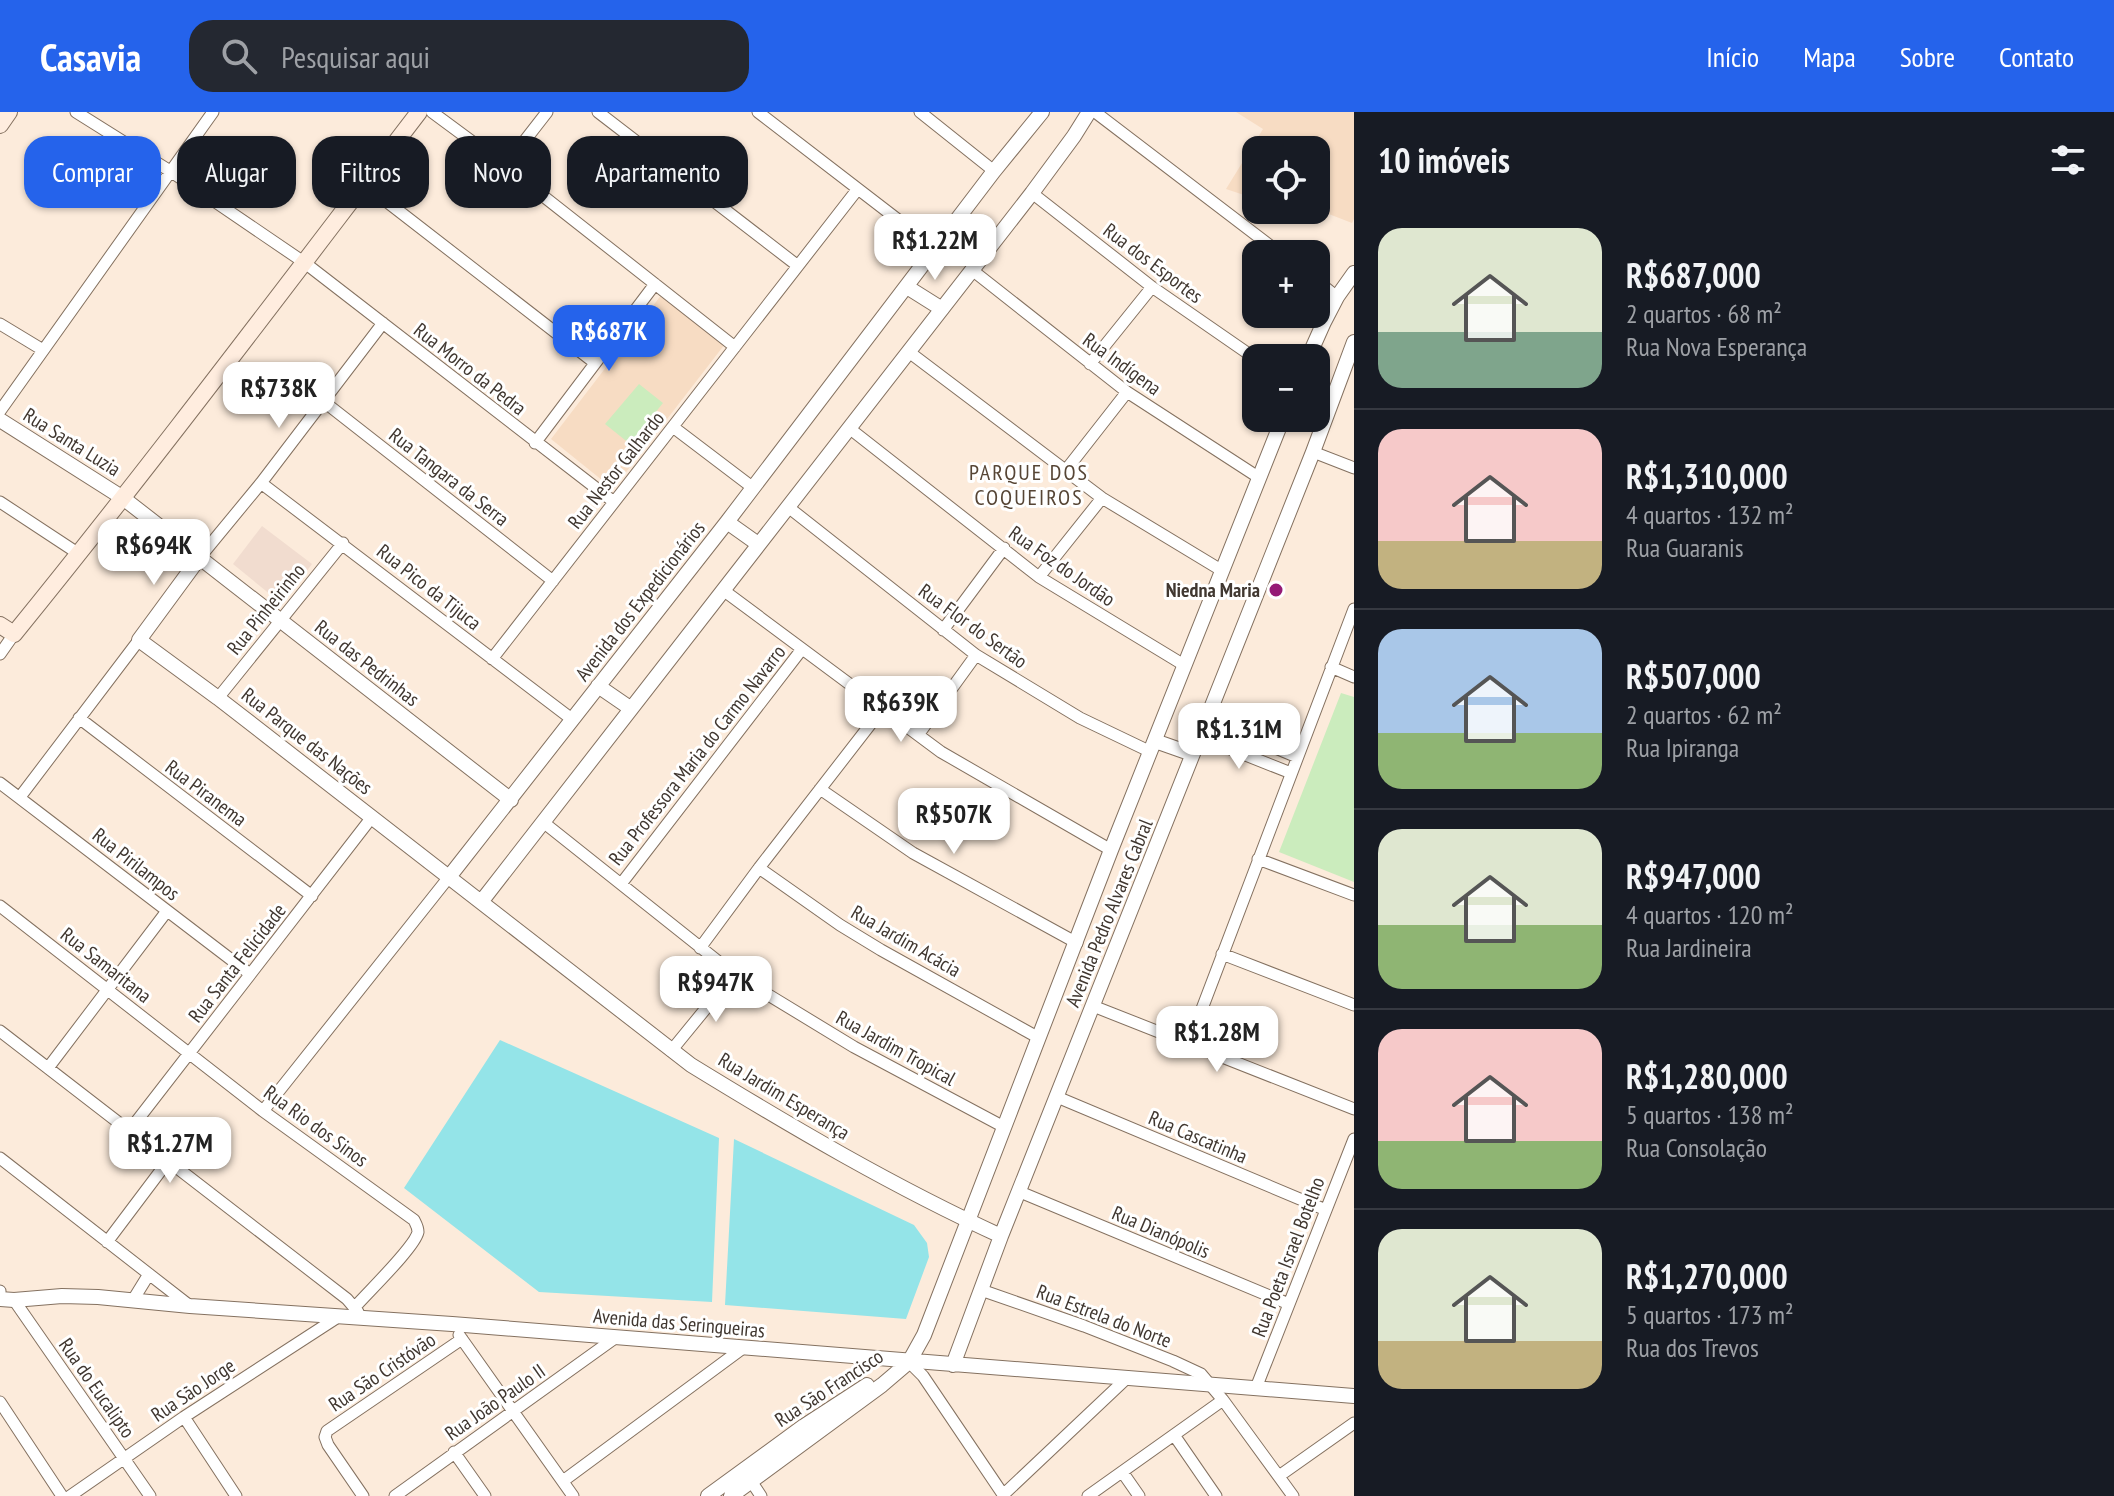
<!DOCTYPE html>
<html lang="pt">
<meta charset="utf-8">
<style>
body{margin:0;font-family:"PT Sans Narrow",sans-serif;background:#242831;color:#f1f3f6;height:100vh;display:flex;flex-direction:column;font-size:30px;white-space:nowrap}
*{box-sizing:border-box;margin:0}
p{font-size:26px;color:#9ea1a6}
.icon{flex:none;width:44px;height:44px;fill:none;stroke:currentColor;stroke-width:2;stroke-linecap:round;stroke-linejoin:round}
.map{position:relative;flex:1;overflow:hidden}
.panel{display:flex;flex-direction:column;background:#171b24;width:760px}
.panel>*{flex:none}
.guide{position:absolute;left:24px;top:24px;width:760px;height:72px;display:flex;gap:16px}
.fabs{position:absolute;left:1242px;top:24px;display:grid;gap:16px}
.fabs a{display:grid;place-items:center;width:88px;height:88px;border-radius:16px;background:#171b24;box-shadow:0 2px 6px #0004;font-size:40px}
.price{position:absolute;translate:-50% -68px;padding:0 18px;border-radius:16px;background:#fff;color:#222;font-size:26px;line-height:52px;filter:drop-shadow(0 2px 4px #0008)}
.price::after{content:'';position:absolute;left:50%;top:48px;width:24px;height:18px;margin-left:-12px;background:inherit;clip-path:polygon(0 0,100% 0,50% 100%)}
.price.active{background:#2563eb;color:#fff}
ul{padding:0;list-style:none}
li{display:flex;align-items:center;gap:24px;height:200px;padding:0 24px}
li+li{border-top:2px solid #363941}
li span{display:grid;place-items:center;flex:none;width:224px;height:160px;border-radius:24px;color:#555}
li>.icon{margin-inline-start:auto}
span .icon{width:96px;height:96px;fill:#fffc;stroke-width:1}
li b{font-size:34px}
h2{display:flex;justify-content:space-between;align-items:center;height:96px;padding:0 24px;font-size:34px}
.tag{padding:0 28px;border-radius:24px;background:#171b24;box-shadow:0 2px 6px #0004;font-size:28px;line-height:72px}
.tag.active{background:#2563eb;color:#fff}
header{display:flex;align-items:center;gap:48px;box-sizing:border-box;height:112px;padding:0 40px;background:#2563eb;color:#fff}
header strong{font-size:38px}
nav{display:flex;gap:44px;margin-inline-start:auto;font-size:28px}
.search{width:560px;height:72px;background:#242831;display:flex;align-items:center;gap:20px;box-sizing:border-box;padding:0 28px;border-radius:24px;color:#9ea1a6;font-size:30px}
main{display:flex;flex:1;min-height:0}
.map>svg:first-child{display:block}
.built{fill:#f7dcc3}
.medical{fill:#f1dccf}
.green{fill:#cbecbd}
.water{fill:#94e4e8}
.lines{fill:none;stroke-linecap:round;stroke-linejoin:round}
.minor-casing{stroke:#847160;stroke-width:13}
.tertiary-casing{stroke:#847160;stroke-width:16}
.secondary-casing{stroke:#847160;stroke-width:18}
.minor{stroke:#fff;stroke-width:11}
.tertiary{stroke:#fff;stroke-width:14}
.secondary{stroke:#ffeddf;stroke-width:16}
.poi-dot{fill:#951a75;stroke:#fff;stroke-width:3}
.labels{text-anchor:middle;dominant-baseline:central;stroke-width:6;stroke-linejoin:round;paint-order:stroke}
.street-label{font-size:20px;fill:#403730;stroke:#fff}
.poi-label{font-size:20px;font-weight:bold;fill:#403730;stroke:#fff;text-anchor:end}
.neighbourhood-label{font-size:22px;letter-spacing:2px;fill:#564535;stroke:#fff}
</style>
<header>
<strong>Casavia</strong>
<div class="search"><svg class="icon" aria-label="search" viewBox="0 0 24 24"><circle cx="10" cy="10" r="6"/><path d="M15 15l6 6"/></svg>Pesquisar aqui</div>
<nav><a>Início</a><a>Mapa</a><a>Sobre</a><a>Contato</a></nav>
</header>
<main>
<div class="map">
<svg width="1354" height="1384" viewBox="0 0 1354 1384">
<rect width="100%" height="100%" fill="#fcebdb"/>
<!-- built -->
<path class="built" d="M1236 0H1354V107L1352 111 1316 97V38H1256V87L1226 77 1263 17Z
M662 182 725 232 613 377 551 327Z"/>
<!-- medical -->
<path class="medical" d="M262 414 312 452 282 492 233 452Z"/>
<!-- green -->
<path class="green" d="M639 272 663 291 630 332 605 312Z
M1341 581 1354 585V770L1279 740Z"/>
<!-- water -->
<path class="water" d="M500 928 719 1026 712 1190 539 1180 404 1076Z
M734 1027 914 1113 927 1131 929 1145 906 1207 725 1193Z"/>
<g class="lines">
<!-- minor casing -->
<g class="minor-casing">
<path id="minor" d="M76 0 170 59 305 151 614 390
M432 0 505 54 735 235
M598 0 798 154
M758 0 936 137
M920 0 994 59
M1095 0 1281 142
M505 54 547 0
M364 72 595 251
M1032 81 1152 175 1256 247
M972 158 1127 280 1258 365
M1316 168 1337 185
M0 212 43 238
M909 240 1102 386 1221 458
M1090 252 1152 175
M323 289 553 469
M0 299 213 0
M673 315 752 375
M849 316 1039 465 1184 553
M535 331 655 172
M1313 340 1354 356
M1066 358 1127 280
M261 371 573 608
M0 390 79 442
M788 395 976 543 1080 606 1151 640
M200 445 261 371 383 211
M1039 465 1102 386
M723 478 941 640 1111 738
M943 518 1004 436
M0 542 14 522
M492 547 857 78
M1331 555 1354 565
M218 586 343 431
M79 606 312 784
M1207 607 1297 645
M918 623 976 543
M1200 625 1291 661
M0 671 250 862
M820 677 913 741 1077 831
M20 685 139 528
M543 710 734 862 854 935 1004 1015
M1258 747 1354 783
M759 756 840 813 881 838 1039 926
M621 772 802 537
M0 794 263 999 414 1108C416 1112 418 1115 418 1120 415 1135 367 1181 355 1195
M700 836 759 756 883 596
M1222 842 1354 893
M1093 894 1354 997
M0 919 347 1187 358 1200
M1189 931 1354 497
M671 939 734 862
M48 956 167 799
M1057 985 1326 1098
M263 999 449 765
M129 1019 372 705
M0 1046 190 1194
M1020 1080 1289 1192
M107 1130 168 1049
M981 1178 1084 1214 1173 1249 1201 1262 1223 1288 1293 1384
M0 1180V1179
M14 1188 150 1384
M133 1188 149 1162
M459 1223 573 1384
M909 1250 923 1264 1004 1384
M1256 1276 1354 1027
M0 1290 62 1384
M184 1305 236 1384
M1174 1323 1216 1384
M454 1340 485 1384
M1123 1361 1139 1384
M1279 1364 1354 1311
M563 1369 743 1236
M751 1369 761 1384
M1003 1383 1128 1265
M70 1384 184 1305 338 1205
M363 1384 328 1333 325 1325 327 1319 462 1227
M395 1384 615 1226
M1088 1384 1223 1288"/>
</g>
<!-- tertiary casing -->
<g class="tertiary-casing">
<path id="tertiary" d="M907 175 942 197
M1308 246 1324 210 1337 185 1354 161
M1301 306 1323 313
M0 308 123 386 511 688
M727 410 758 432
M200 445 139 528 218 586 691 953C792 1015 894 1075 1001 1124
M598 574 630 596
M1155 629 1192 642
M449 765 727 410 994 59 1042 0
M481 790 1032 81 1074 24 1089 0
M0 1187 14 1188 62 1184 98 1185 190 1194 452 1212 1354 1284
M953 1253 1001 1124 1313 340 1354 230
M708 1384 804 1314 867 1273
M731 1384 882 1273 909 1250 924 1223 1111 738 1283 306"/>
</g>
<!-- secondary casing -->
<g class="secondary-casing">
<path id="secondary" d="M0 13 9 0
M0 513 14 522C153 351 285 175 419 0"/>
</g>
<!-- minor -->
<use href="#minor" class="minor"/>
<!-- tertiary -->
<use href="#tertiary" class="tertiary"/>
<!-- secondary -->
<use href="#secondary" class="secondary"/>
</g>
<!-- markers -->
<circle class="poi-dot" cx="1276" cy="478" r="8"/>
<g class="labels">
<!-- street labels -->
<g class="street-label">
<text transform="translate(1153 151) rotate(37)">Rua dos Esportes</text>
<text transform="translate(1122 252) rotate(36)">Rua Indígena</text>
<text transform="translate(470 257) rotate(38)">Rua Morro da Pedra</text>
<text transform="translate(72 330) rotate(32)">Rua Santa Luzia</text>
<text transform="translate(616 358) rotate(-52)">Rua Nestor Galhardo</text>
<text transform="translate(449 365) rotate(38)">Rua Tangara da Serra</text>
<text transform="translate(1062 454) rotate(35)">Rua Foz do Jordão</text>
<text transform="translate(429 475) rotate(38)">Rua Pico da Tijuca</text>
<text transform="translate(640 489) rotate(-52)">Avenida dos Expedicionários</text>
<text transform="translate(266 497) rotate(-51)">Rua Pinheirinho</text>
<text transform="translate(973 514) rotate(36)">Rua Flor do Sertão</text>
<text transform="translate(367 551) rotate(38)">Rua das Pedrinhas</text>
<text transform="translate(307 629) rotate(38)">Rua Parque das Nações</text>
<text transform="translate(697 643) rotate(-52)">Rua Professora Maria do Carmo Navarro</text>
<text transform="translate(206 681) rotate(37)">Rua Piranema</text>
<text transform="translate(136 752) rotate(38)">Rua Pirilampos</text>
<text transform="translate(1109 801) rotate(-68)">Avenida Pedro Alvares Cabral</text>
<text transform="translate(906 829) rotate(30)">Rua Jardim Acácia</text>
<text transform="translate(237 851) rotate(-52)">Rua Santa Felicidade</text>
<text transform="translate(106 853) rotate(38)">Rua Samaritana</text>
<text transform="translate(896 936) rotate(29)">Rua Jardim Tropical</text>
<text transform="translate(784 984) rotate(31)">Rua Jardim Esperança</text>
<text transform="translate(316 1014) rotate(36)">Rua Rio dos Sinos</text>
<text transform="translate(1198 1025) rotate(23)">Rua Cascatinha</text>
<text transform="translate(1161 1120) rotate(23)">Rua Dianópolis</text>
<text transform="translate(1288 1145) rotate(-69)">Rua Poeta Israel Botelho</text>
<text transform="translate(1104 1204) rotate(21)">Rua Estrela do Norte</text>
<text transform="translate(679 1211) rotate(5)">Avenida das Seringueiras</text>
<text transform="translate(382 1260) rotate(-34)">Rua São Cristóvão</text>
<text transform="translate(97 1276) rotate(55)">Rua do Eucalipto</text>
<text transform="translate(829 1276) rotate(-33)">Rua São Francisco</text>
<text transform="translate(193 1278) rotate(-34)">Rua São Jorge</text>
<text transform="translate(495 1290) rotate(-35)">Rua João Paulo II</text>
</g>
<!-- poi labels -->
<g class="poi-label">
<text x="1260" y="478">Niedna Maria</text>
</g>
<!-- neighbourhood labels -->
<g class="neighbourhood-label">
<text x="1029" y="360">PARQUE DOS<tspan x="1029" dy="25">COQUEIROS</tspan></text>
</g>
</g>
</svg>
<div class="fabs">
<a><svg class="icon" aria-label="locate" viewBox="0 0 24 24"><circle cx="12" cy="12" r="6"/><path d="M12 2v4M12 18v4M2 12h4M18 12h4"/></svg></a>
<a>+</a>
<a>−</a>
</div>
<b class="price" style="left:935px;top:170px">R$1.22M</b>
<b class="price active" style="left:609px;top:261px">R$687K</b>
<b class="price" style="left:279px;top:318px">R$738K</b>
<b class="price" style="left:154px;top:475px">R$694K</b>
<b class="price" style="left:901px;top:632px">R$639K</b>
<b class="price" style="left:1239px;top:659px">R$1.31M</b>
<b class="price" style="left:954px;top:744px">R$507K</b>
<b class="price" style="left:716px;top:912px">R$947K</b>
<b class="price" style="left:1217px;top:962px">R$1.28M</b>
<b class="price" style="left:170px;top:1073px">R$1.27M</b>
<div class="guide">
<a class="tag active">Comprar</a>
<a class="tag">Alugar</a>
<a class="tag">Filtros</a>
<a class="tag">Novo</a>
<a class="tag">Apartamento</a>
</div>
</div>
<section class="panel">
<h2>10 imóveis<svg class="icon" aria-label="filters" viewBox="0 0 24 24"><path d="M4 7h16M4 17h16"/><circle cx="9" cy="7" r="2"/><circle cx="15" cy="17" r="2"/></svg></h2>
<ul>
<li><span style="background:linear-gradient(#dfe7d0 65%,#7fa58c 0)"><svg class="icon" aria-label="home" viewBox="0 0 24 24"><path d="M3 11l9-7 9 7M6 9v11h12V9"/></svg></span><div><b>R$687,000</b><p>2 quartos · 68 m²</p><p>Rua Nova Esperança</p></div></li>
<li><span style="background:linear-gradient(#f6c9c9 70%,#c2b280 0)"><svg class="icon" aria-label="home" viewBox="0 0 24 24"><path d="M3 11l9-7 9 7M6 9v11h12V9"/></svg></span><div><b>R$1,310,000</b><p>4 quartos · 132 m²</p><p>Rua Guaranis</p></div></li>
<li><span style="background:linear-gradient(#a9c7e8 65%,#8fb573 0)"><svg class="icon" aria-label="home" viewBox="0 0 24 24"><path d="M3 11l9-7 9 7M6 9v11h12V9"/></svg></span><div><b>R$507,000</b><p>2 quartos · 62 m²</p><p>Rua Ipiranga</p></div></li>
<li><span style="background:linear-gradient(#dfe7d0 60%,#8fb573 0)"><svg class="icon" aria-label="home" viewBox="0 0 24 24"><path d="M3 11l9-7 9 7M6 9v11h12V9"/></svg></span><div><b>R$947,000</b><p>4 quartos · 120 m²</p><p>Rua Jardineira</p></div></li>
<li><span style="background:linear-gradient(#f6c9c9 70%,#8fb573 0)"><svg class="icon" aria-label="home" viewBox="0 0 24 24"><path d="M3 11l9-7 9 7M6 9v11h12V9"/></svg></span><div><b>R$1,280,000</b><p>5 quartos · 138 m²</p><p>Rua Consolação</p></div></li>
<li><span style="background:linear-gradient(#dfe7d0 70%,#c2b280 0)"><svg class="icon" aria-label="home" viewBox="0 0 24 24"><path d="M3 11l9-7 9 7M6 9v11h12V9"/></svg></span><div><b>R$1,270,000</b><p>5 quartos · 173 m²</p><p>Rua dos Trevos</p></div></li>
</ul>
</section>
</main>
